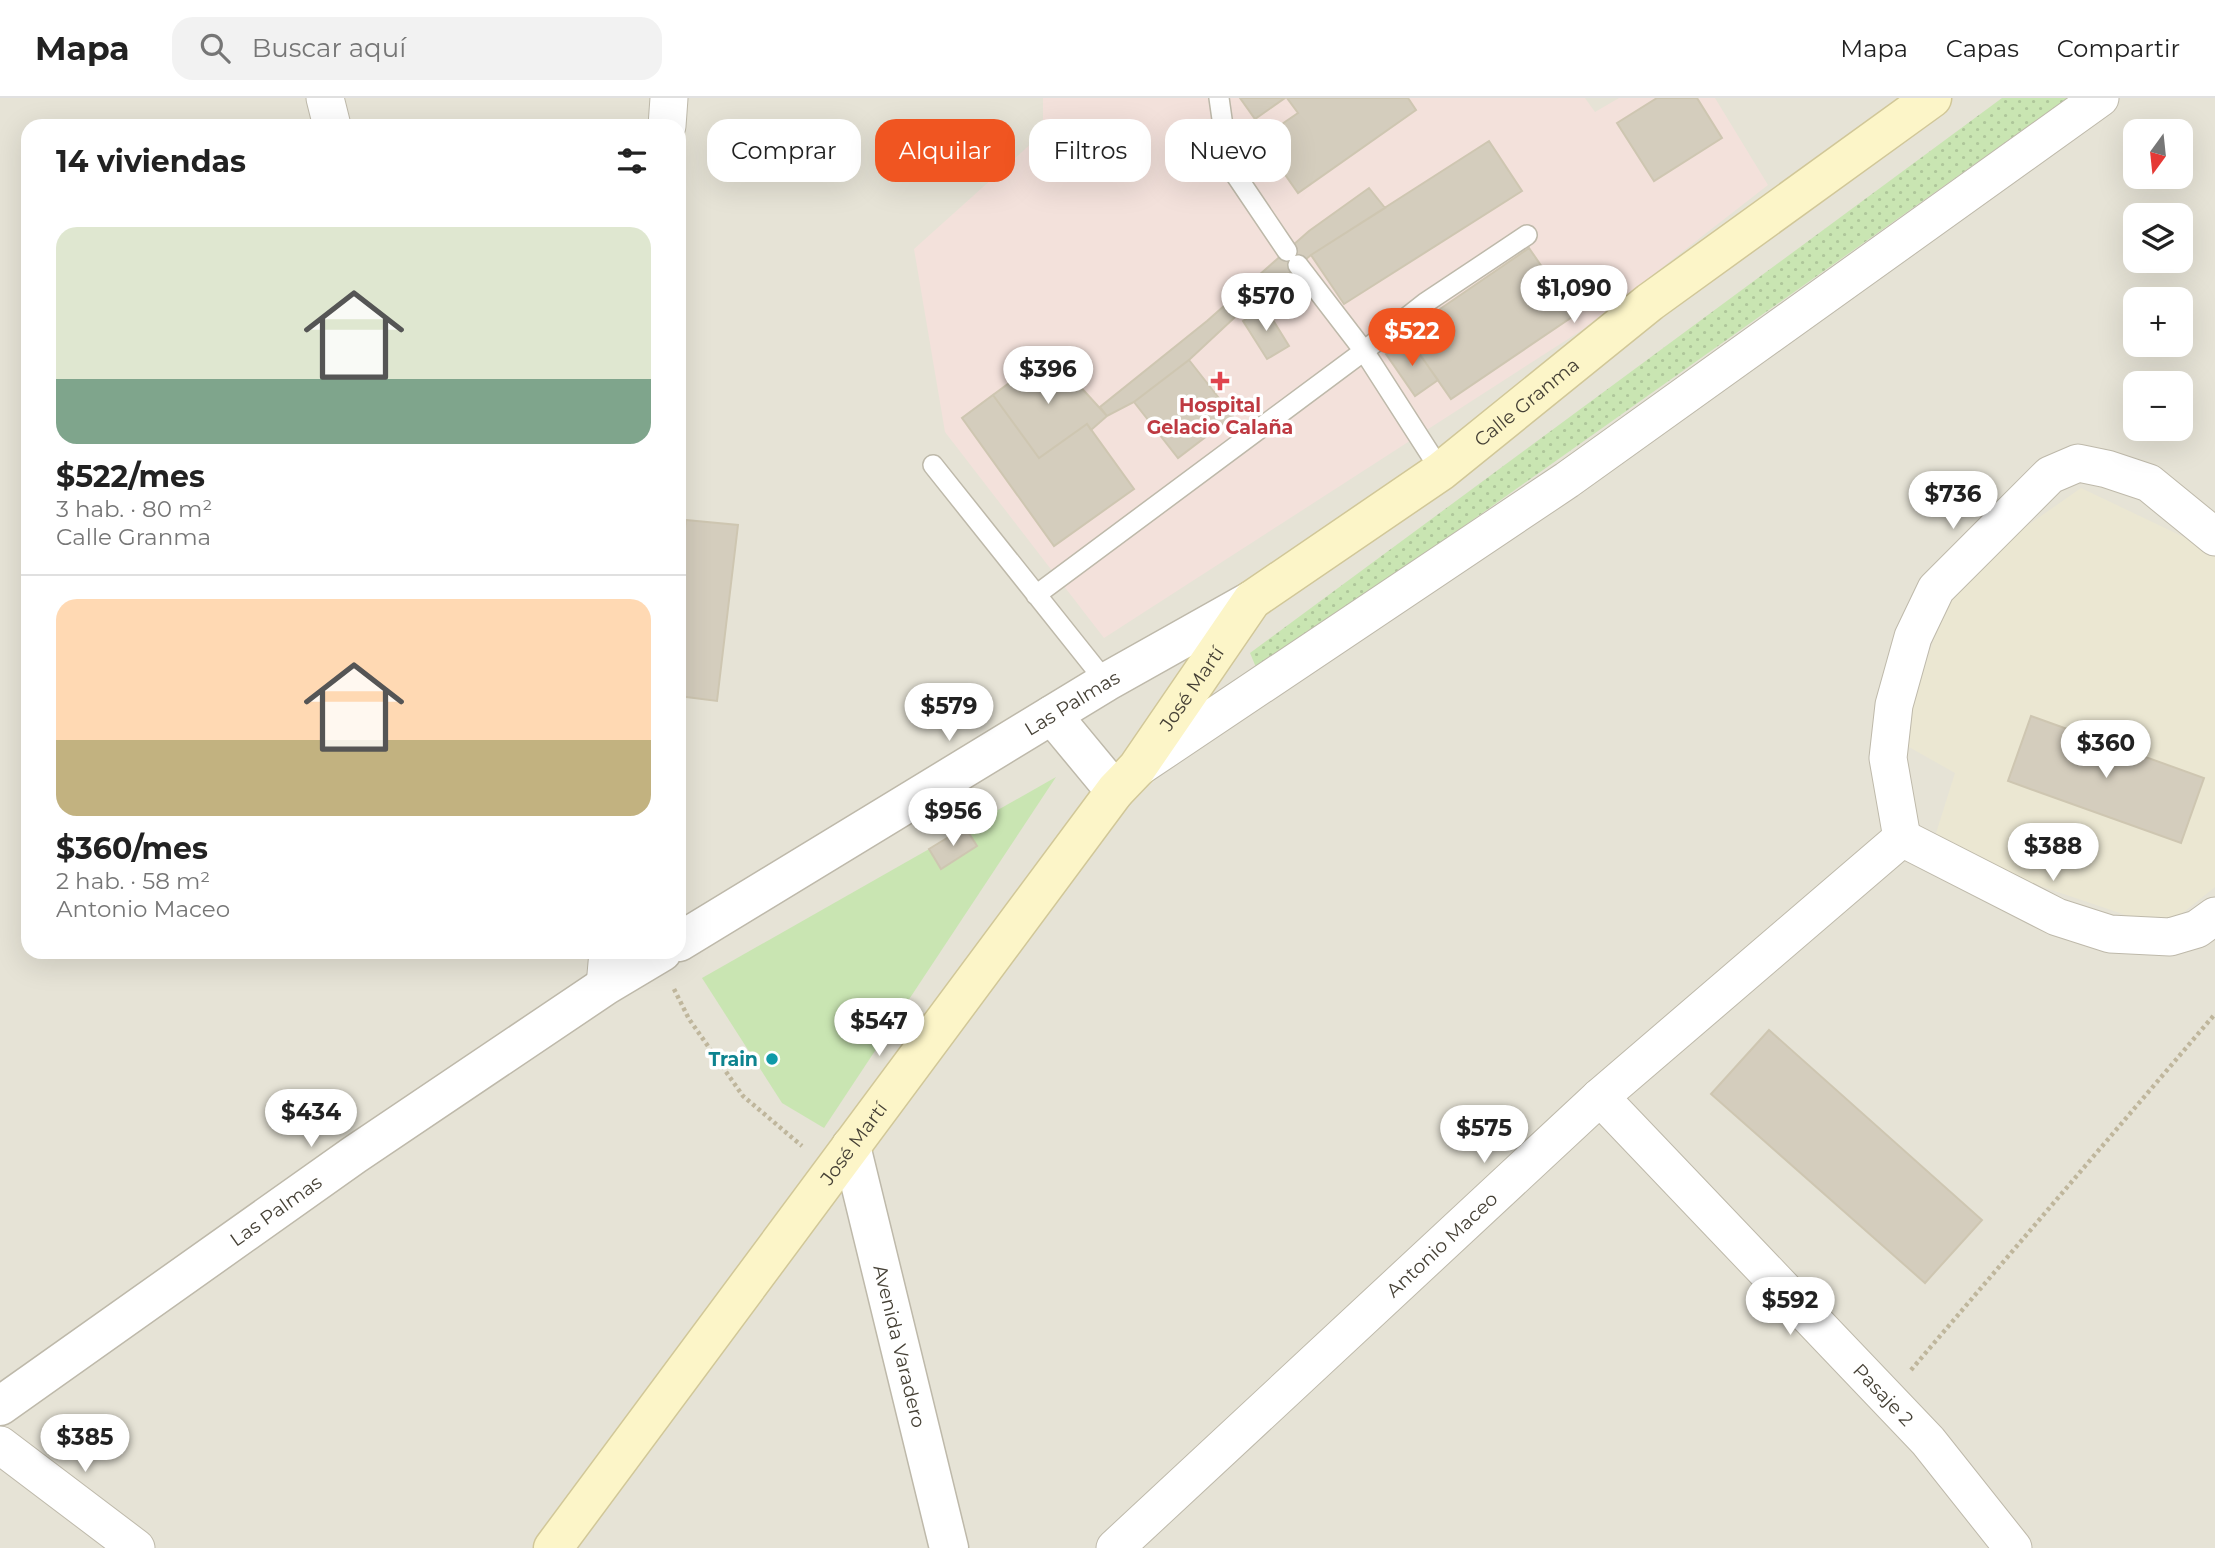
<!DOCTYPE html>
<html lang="es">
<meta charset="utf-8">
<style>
body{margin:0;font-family:Montserrat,sans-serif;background:#f2f2f2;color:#222;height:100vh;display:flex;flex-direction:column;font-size:26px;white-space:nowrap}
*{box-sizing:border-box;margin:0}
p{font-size:23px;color:#767676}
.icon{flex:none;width:38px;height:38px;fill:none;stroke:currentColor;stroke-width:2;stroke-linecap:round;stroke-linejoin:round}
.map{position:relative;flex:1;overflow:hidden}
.side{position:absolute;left:21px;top:21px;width:665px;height:840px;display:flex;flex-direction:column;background:#fff;border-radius:21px;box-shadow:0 7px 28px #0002}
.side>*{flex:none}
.top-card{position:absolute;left:707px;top:21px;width:665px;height:63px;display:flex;gap:14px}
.needle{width:46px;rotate:195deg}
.fabs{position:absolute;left:2123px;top:21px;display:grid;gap:14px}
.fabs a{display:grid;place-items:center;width:70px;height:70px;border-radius:14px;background:#fff;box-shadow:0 7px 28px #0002;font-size:35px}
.price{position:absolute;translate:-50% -60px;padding:0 16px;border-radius:24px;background:#fff;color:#222;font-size:23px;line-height:46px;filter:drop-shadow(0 2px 4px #0008)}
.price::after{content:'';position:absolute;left:50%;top:42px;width:21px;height:16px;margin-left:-10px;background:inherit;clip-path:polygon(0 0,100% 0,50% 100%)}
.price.on{background:#f05521;color:#fff}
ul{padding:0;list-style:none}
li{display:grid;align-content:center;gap:14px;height:371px;padding:0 35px}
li+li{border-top:2px solid #e0e0e0}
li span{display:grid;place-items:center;height:217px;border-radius:21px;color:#555}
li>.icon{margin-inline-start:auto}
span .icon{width:126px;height:126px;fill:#fffc;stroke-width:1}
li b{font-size:30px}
h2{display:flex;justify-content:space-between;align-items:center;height:84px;padding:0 35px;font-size:30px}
.pill{padding:0 24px;border-radius:21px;background:#fff;box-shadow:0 7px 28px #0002;font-size:24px;line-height:63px}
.pill.on{background:#f05521;color:#fff}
header{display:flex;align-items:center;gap:42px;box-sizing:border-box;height:98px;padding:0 35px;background:#fff;border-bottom:2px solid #e0e0e0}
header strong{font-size:33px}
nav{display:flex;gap:38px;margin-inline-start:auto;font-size:24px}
.search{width:490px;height:63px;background:#f2f2f2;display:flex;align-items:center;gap:18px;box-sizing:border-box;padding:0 24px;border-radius:21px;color:#767676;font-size:26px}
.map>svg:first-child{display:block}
.residential{fill:#e6e3d6;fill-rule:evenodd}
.education{fill:#ebe7d2}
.medical{fill:#f3e1db}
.grass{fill:url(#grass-dots)}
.green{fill:#c9e5b2}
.building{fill:#d4cdbd;stroke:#cec6b1;stroke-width:2}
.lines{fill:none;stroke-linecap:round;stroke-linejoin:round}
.service-casing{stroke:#beb9aa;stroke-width:22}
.minor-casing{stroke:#beb9aa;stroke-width:39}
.tertiary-casing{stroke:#beb9aa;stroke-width:41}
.secondary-casing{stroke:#d1c798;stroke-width:41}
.path{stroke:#bfb69c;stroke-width:4.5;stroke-dasharray:3.5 3.5;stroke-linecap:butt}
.service{stroke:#fff;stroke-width:19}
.minor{stroke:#fff;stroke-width:37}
.tertiary{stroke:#fff;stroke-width:38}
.secondary{stroke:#fcf5c8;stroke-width:38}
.health-dot{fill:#e0444e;stroke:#fff;stroke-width:2.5}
.culture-dot{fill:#0f9aa8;stroke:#fff;stroke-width:2.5}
.labels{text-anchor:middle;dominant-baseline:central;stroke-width:7;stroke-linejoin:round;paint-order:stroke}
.street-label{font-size:19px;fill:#464136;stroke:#fff}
.health-label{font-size:19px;font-weight:bold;fill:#be3a42;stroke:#fff}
.culture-label{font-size:19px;font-weight:bold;fill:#0d838f;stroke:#fff;text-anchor:end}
</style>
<header>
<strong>Mapa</strong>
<div class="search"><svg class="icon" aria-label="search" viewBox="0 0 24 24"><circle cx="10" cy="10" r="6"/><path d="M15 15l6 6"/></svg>Buscar aquí</div>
<nav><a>Mapa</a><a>Capas</a><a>Compartir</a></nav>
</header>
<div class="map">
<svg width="2215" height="1450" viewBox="0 0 2215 1450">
<defs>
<pattern id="grass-dots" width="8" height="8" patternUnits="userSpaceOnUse" patternTransform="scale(1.75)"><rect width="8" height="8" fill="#c9e5b2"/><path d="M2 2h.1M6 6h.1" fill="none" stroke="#aec69a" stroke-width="1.8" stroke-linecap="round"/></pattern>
</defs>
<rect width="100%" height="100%" fill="#f3f0e7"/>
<!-- residential -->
<path class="residential" d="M0 0H2215V1450H0ZM28 28H679V854H28ZM2135 33H2180V79H2135ZM2135 117H2180V163H2135ZM2135 201H2180V247H2135ZM2135 285H2180V331H2135Z"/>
<!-- education -->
<path class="education" d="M2081 390 2211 452 2215 457V789L2164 830 1931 751 1955 675 1900 644 1944 510 2014 437Z"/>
<!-- medical -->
<path class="medical" d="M1043 0H1585L1595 14 1619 0H1715L1768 87 1582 232 1104 540 945 334 914 151 1043 35Z"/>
<!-- grass -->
<path class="grass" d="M2002 0H2068L1258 574 1250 555Z"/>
<!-- green -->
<path class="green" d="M1056 679 824 1030 782 1005 702 880Z"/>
<!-- building -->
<path class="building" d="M1240 0H1285L1255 21Z
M1287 0H1408L1416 12 1298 95 1260 41 1298 15Z
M1657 0H1697L1722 40 1654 83 1617 25Z
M1489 43 1522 93 1344 206 1311 157Z
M1369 90 1385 110 1311 157 1234 220 1189 262 1134 304 1107 318 1100 309 1207 223 1309 133Z
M1529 150 1575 217 1451 301 1405 235Z
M1265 209 1289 248 1267 261 1243 223Z
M1410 243 1438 282 1415 298 1386 256Z
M1040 262 1046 271 1057 263 1107 318 1091 332 1087 326 1039 360 993 297Z
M1189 262 1233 318 1178 360 1134 304Z
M993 297 1039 360 1087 326 1134 391 1054 448 962 320Z
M686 422 738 427 717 603 679 598V480Z
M2031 618 2204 680 2181 745 2008 683Z
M965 729 977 748 941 771 929 751Z
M1769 932 1982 1122 1925 1185 1711 996Z"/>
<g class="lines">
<!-- service casing -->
<g class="service-casing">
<path id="service" d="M1219 0 1227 56 1233 73 1287 153
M1298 167 1364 253 1441 373
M933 367 1106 584
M1036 497 1364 253 1425 205 1527 137"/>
</g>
<!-- minor casing -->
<g class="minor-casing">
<g id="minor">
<path d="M325 0 332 28"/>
<path d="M667 28 669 0"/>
<path d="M1139 669 1567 382 2100 0"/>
<path d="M1902 740 1888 660 1894 607 1913 539 1936 491 2050 377 2078 365 2107 371 2149 385 2215 439"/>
<path d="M1902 740 2057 819 2110 836 2170 839 2197 831 2215 818"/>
<path d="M605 888 608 854"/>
<path id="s1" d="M1600 999 1928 1343 2013 1450"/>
<path d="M0 1347 136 1450"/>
<path id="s2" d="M1115 1450 1600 999 1902 740"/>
</g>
</g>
<!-- tertiary casing -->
<g class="tertiary-casing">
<g id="tertiary">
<path d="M1052 617 1115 693"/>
<path id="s3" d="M679 844 1106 584 1252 502"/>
<path id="s4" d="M851 1048 949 1450"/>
<path id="s5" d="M0 1308 354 1057 605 888 662 854"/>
</g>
</g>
<!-- secondary casing -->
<g class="secondary-casing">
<g id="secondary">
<path id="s6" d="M553 1450 1115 693 1137 670 1252 502 1441 373 1650 204 1932 0"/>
</g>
</g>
<!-- path -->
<path class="path" d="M674 891 689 921 743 998 802 1048
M1911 1272 2215 916"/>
<!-- service -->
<use href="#service" class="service"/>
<!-- minor -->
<use href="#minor" class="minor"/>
<!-- tertiary -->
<use href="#tertiary" class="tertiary"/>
<!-- secondary -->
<use href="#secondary" class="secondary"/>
</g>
<!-- markers -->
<path class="health-dot" d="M1216.5 272.5h7v7h7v7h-7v7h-7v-7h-7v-7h7z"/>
<circle class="culture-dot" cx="772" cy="961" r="7"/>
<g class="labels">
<!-- street labels -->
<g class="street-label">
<text stroke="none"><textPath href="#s6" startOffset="1517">Calle Granma</textPath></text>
<text stroke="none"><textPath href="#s6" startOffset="1071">José Martí</textPath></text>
<text stroke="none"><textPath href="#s3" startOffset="460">Las Palmas</textPath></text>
<text stroke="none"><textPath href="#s6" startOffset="504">José Martí</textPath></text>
<text stroke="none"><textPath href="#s5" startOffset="338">Las Palmas</textPath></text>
<text stroke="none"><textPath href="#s2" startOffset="446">Antonio Maceo</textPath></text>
<text stroke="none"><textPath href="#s4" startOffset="206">Avenida Varadero</textPath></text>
<text stroke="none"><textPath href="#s1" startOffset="411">Pasaje 2</textPath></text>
</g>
<!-- health labels -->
<g class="health-label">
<text x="1220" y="307">Hospital<tspan x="1220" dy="22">Gelacio Calaña</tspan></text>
</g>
<!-- culture labels -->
<g class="culture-label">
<text x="758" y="961">Train</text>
</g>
</g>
</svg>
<div class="fabs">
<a><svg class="needle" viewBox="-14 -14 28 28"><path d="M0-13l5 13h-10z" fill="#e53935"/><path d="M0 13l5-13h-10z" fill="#767676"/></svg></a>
<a><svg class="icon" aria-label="layers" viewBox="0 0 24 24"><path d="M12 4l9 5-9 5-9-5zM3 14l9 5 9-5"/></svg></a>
<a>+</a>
<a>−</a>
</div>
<b class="price" style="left:1574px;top:227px">$1,090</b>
<b class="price" style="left:1266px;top:235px">$570</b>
<b class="price on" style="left:1412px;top:270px">$522</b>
<b class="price" style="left:1048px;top:308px">$396</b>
<b class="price" style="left:1953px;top:433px">$736</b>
<b class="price" style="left:949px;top:645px">$579</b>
<b class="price" style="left:2106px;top:682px">$360</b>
<b class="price" style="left:953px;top:750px">$956</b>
<b class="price" style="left:2053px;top:785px">$388</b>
<b class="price" style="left:879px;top:960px">$547</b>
<b class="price" style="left:311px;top:1051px">$434</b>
<b class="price" style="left:1484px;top:1067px">$575</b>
<b class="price" style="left:1790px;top:1239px">$592</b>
<b class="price" style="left:85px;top:1376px">$385</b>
<div class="top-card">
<a class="pill">Comprar</a>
<a class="pill on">Alquilar</a>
<a class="pill">Filtros</a>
<a class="pill">Nuevo</a>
</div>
<section class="side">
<h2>14 viviendas<svg class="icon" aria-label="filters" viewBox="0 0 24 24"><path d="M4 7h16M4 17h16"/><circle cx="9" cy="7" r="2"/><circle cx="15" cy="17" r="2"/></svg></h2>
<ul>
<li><span style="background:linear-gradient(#dfe7d0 70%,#7fa58c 0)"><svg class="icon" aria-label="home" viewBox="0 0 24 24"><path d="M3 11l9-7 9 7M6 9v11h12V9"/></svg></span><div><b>$522/mes</b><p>3 hab. · 80 m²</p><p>Calle Granma</p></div></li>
<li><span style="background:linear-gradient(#ffd9b3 65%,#c2b280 0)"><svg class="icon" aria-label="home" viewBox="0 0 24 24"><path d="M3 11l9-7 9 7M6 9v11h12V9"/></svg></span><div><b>$360/mes</b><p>2 hab. · 58 m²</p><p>Antonio Maceo</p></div></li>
</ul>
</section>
</div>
